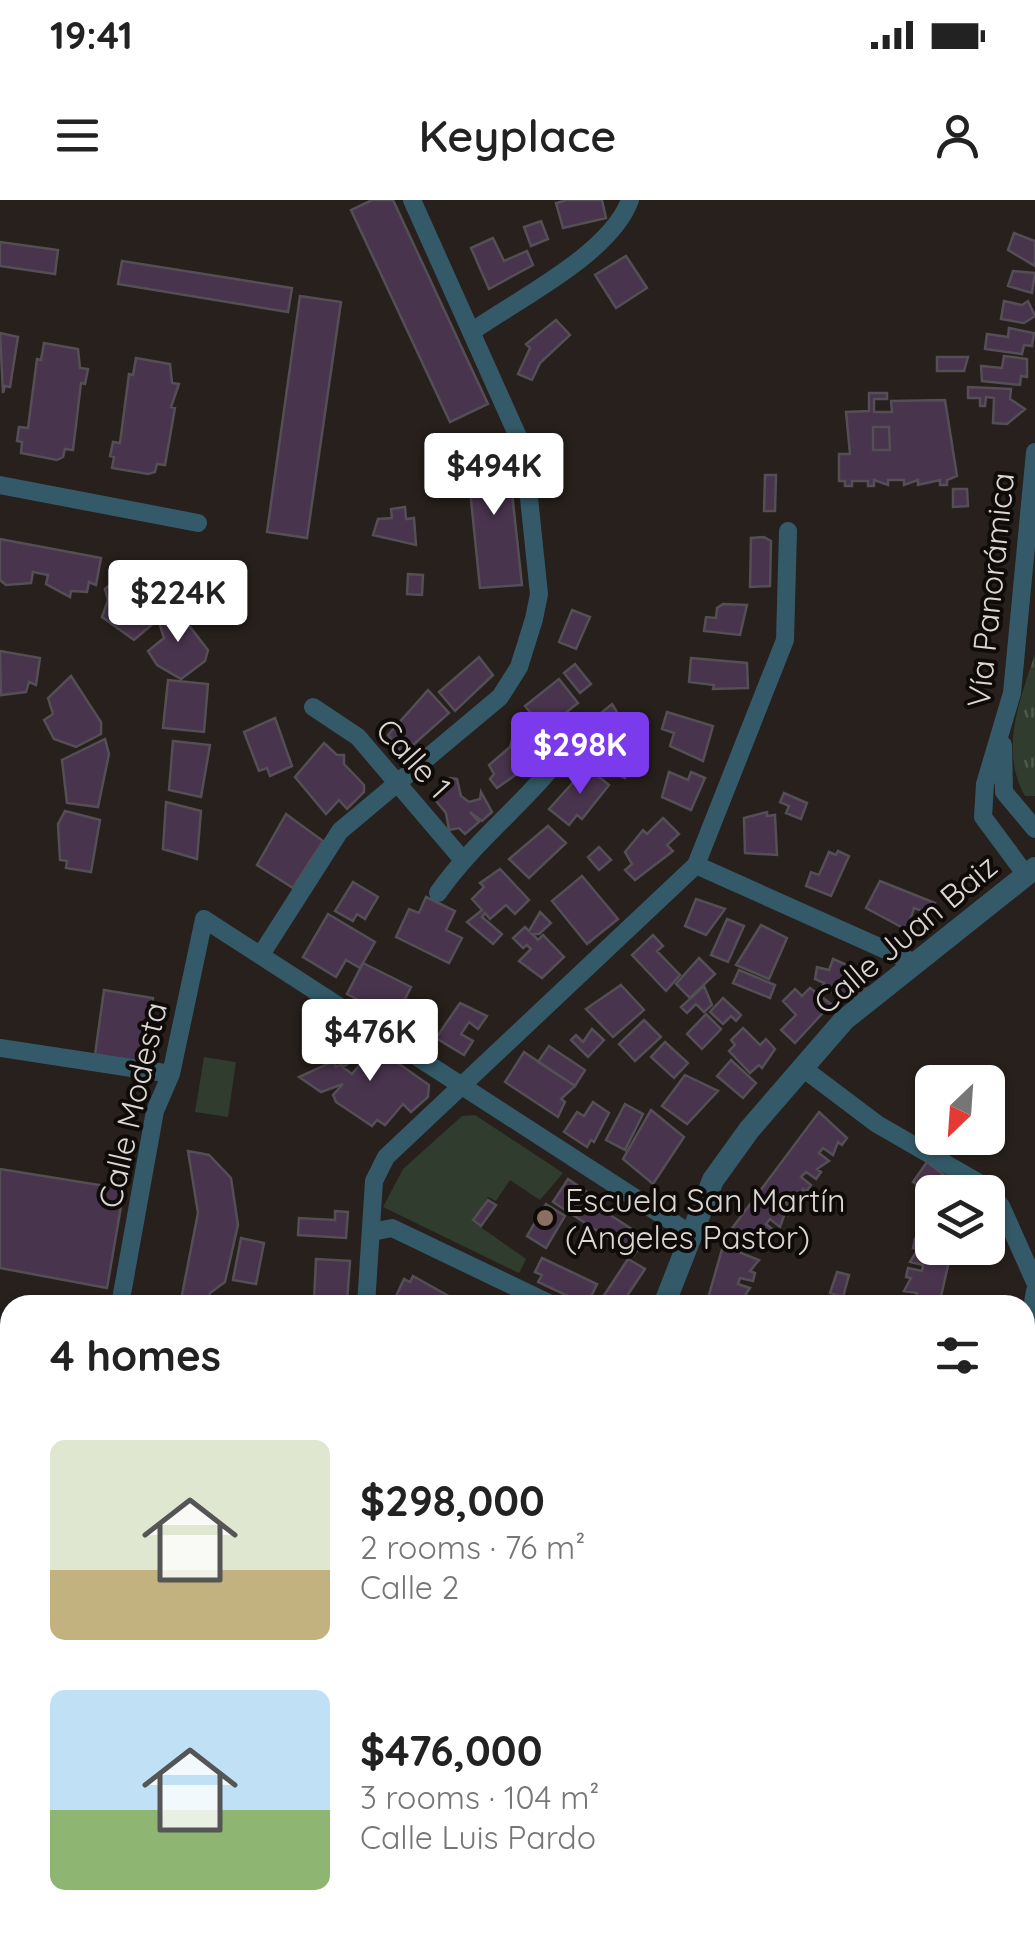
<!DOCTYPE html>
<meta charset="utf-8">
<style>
body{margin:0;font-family:Quicksand,sans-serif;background:#f6f6f6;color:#222;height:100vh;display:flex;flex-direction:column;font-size:38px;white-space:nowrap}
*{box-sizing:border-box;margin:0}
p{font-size:32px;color:#767676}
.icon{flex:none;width:55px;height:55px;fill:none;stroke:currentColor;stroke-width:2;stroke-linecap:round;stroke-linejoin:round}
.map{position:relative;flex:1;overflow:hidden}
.sheet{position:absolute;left:0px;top:1095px;width:1035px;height:642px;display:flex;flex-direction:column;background:#fff;border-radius:30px 30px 0 0;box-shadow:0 2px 8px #0004}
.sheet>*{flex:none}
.needle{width:65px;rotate:205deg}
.controls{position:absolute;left:915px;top:865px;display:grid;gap:20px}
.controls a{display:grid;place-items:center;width:90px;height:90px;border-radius:15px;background:#fff;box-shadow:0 2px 8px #0004;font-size:50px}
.price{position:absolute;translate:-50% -85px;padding:0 22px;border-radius:10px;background:#fff;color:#222;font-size:32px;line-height:65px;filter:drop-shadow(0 2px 5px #0008)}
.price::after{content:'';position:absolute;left:50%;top:60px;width:30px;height:22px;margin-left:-15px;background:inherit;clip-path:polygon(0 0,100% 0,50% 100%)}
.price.on{background:#7c3aed;color:#fff}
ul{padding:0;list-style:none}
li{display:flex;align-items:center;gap:30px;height:250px;padding:0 50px}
li span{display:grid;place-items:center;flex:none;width:280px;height:200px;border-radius:15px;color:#555}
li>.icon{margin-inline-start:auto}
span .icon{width:120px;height:120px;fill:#fffc;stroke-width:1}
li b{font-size:42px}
h2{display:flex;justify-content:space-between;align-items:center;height:120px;padding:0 50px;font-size:42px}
.status{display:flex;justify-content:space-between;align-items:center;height:70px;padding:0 50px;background:#fff;direction:ltr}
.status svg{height:28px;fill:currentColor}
header{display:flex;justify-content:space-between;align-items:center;height:130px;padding:0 50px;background:#fff;font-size:45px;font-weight:600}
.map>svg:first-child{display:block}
.grass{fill:#2f3c2e}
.park{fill:url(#park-tufts)}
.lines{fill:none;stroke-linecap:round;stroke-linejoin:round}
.stream{stroke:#02161b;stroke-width:5}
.building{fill:#49344d;stroke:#544e55;stroke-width:2.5;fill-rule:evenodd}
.minor{stroke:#345a69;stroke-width:18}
.tertiary{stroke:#345a69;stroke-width:22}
.education-dot{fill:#8d6e63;stroke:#0e0b09;stroke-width:4}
.labels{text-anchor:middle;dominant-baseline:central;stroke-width:8;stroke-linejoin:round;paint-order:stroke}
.street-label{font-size:32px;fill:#dbd6d3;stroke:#0e0b09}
.poi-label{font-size:32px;fill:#dbd6d3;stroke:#0e0b09;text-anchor:start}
</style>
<div class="status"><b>19:41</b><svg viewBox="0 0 49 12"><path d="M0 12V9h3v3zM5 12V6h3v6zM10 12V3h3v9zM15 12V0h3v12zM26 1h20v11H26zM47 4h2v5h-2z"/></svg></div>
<header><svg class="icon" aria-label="menu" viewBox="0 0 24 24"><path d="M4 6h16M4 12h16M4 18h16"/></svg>Keyplace<svg class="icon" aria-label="person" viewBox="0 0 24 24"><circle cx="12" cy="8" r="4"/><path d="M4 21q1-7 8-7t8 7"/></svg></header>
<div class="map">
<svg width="1035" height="1736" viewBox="0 0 1035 1736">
<defs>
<pattern id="park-tufts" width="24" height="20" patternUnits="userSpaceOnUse" patternTransform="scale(2.5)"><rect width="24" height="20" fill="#2f3c2e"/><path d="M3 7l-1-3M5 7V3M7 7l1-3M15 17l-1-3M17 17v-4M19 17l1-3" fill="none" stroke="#4d574b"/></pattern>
</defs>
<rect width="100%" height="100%" fill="#27201c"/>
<!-- grass -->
<path class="grass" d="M204 857 236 862 228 917 195 912Z
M475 915 563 973 540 1000 510 980 496 1001 488 997 472 1021 526 1059 519 1073 383 1007 403 969 462 916Z"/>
<!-- park -->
<path class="park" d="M1035 454V596H1025C999 550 1020 500 1035 454Z"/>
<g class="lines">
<!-- stream -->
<path class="stream" d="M0 1238 10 1243
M1025 1304 1035 1282"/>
</g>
<!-- building -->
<path class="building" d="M372 0H393L488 204 450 222 351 10Z
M567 0H602L606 18 563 28 556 3Z
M541 21 548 39 531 46 524 27Z
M1014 33 1035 41V66L1008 50Z
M493 38 504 61 527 51 533 65 489 89 471 48Z
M0 42 58 50 55 74 0 66Z
M626 56 647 88 616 108 595 75Z
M122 61 292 88 288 112 118 84Z
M1013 71 1035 73 1032 93 1008 86Z
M300 96 341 102 307 338 267 332Z
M1004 101 1022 105 1028 101 1035 116 1024 123 1001 119Z
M556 120 570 135 540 163 532 180 518 174 530 148 526 144Z
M1009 128 1034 133 1032 146 1024 145 1022 154 985 149 987 134 1008 137Z
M0 133 18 137 10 187 5 186 3 193Z
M44 143 78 149 80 168 88 169 85 184 81 183 73 250 65 249 63 257 57 260 21 253 22 242 17 241 19 227 28 228 37 159 41 160Z
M1004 156 1027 159V177L1021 176 1020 185 982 181 981 166 1002 168Z
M937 157H968L964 171H937Z
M136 158 170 164 172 183 179 184 171 207 175 208 165 265 157 264 155 272 148 274 112 268 114 257 110 256 113 242 120 243 129 174 133 175Z
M968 187 1011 189 1010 199 1025 209 1007 224 993 223 994 198 986 197 985 206H980V198H968Z
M869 193H887V199H874V212H892L891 201 945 200 957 276 947 280V285H940V280L918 285V280L904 285V280H888V285L874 280V286H868V281H852V286H845V281H839V254H850L846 212 869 211ZM873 227H889L890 250H873Z
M873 227H889L890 250H873Z
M507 246 522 385 480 388 466 251Z
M765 275H776L775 311H764Z
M953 289H967L968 306 953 307Z
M405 307 406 319 414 318 416 345 373 335 378 319 392 318 391 309Z
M764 337 771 341 770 386 750 387 751 338Z
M0 339 101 358 96 385 89 382 87 392 71 391 70 397 46 384 48 375 33 372 31 383 6 385 0 380Z
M408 374 423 375 422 395 407 394Z
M121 375 155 422 134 440 102 417 108 400 105 389Z
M723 404 747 405 740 435 704 431 706 417 716 418 717 408Z
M173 405 208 450 205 461 181 479 157 465 148 451 164 438 157 416Z
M572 410 590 417 576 449 559 442Z
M0 451 40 458 36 485 29 482 26 492 1 495Z
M479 457 493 475 455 511 439 492Z
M691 458 747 463 748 488 713 489 714 485 689 482Z
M575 464 591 484 580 493 564 473Z
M71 476 101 522V534L76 547 54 539 44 520 53 514 48 498Z
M559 479 578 503 544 530 525 506Z
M168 480 208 484 204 532 163 528Z
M428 490 449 513 403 554 388 535Z
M612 504 645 557 634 565 631 559 626 562 629 564 625 578 601 568 606 550 591 521Z
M667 512 713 526 703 561 670 546 674 533 662 529Z
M275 518 292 566 270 576 267 568 259 571 244 532Z
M105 539 109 554 98 607 67 603 62 560Z
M512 540H527L542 556 497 588 490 579 494 574 489 565 510 547Z
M173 541 210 545 201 597 169 590Z
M324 543 337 555H344V564L364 585V592L347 609 339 600 326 614 295 577Z
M587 567 609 585 582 619 577 615 569 625 549 609Z
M669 572 688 580 691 572 705 578 691 610 662 597Z
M450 578 457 579 461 596 469 602 480 599 481 592 492 612 482 621 470 612 479 622 465 634 459 628 449 630 446 613 432 596Z
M784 593 807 603 801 619 786 613 789 606 780 602Z
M166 602 201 611 197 659 163 649Z
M65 611 100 620 91 672 66 668 67 661 60 660 58 624Z
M767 612V616L775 615 777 655 745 653 744 618Z
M286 614 323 641 293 688 257 665Z
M663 618 679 634 667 645 673 651 635 680 625 670 632 664 625 652 643 630 647 634Z
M548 626 566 643 529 678 509 659Z
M599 647 611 660 599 670 588 657Z
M838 651 849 656 831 696 806 686 811 672 819 675 829 652 836 655Z
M500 669 529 700 515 714 506 705 490 719 485 713 482 717 502 734 493 744 467 722 482 710 472 699 484 687 480 683Z
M582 676 618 719 587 744 552 701Z
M880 681 935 703 930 714 914 708 907 730 866 708Z
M353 682 378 697 365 719 357 714 353 721 335 711Z
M426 697 455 711 446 730 462 738 449 763 396 737 409 709 419 713Z
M696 699 725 709 706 735 685 726Z
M540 712 551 723 539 734H532L538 740 543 735 564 757 542 778 519 761 531 749 527 745 523 748 513 738 525 727 529 731Z
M328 714 375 742 360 768 346 760 336 777 303 757Z
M727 719 744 726 728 762 711 755Z
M761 725 787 738 769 779 736 765Z
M653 735 663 746 657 751 680 775 666 791 632 755Z
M699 758 715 774 690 798 676 784Z
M833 759 870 775 866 789 853 801 822 787 824 783 815 779 817 767 829 770Z
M363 763 411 787 395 819 347 794Z
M739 770 775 785 770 798 733 783Z
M621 785 644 810 613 837 586 809Z
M704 786 712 805 704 812 696 804 687 813 681 807Z
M810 788 831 804 795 843 781 830 796 815 783 801 795 789 802 796Z
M104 790 153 798 144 862 95 855Z
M723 798 741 815 736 821 731 816 723 824 710 812Z
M460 803 487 816 478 829 469 822 461 834 473 841 464 855 436 838Z
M706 814 721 829 702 849 687 834Z
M644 820 661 837 635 861 619 844Z
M743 828 760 845 766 839 775 849 762 868 759 865 750 873 729 851 735 845 731 840Z
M592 829 604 840 588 857 571 840 576 835 583 842Z
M361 837 429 885 428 897 411 912 403 904 385 925 377 920 372 926 336 902 333 895 343 884 321 892 299 877 334 861 336 867 340 865 352 874 367 856 364 853 343 867 335 854Z
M665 842 688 863 674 878 651 857Z
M549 846 585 870 575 886 538 862Z
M524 852 575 886 561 899 565 902 558 917 505 882Z
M731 860 756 883 743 898 717 876Z
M685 875 718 891 687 924 662 906Z
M593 902 609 913 594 942 591 940 587 947 564 932 577 912 584 916Z
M625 904 643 914 625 950 606 940Z
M651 910 684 937 653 984 623 959Z
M819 912 847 938 842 945 838 942 833 955 823 948 819 953 829 961 817 969 821 972 816 979 806 972 801 977 811 985 806 992 803 989 798 1003 787 995 784 1001 794 1008 788 1015 785 1013 780 1027 770 1019 766 1024 776 1032 765 1040 768 1043 763 1050 753 1042 750 1046 730 1031Z
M188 951 209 955 231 978 238 1025 225 1082 210 1093 207 1105H180L198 1013Z
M927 962 952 981 944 992 932 995 913 982Z
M0 969 124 989 107 1088 0 1068Z
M568 979 586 991 582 997 638 1033 636 1037 643 1042 634 1055 553 1002Z
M488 1000 496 1005 481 1026 473 1020Z
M546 1004 565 1016 546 1048 527 1036Z
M335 1011 348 1012 346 1038 298 1035 299 1018 335 1020Z
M921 1011 932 1013V1048H952L939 1105H901L903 1097 915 1100 917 1093 904 1091 911 1078 906 1077 908 1068 922 1071 923 1065 910 1062 918 1049 913 1048 915 1039 927 1042 929 1036 917 1033 924 1021 919 1020Z
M241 1038 264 1043 256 1084 233 1080Z
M723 1046 759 1060 750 1071 755 1073 753 1081 740 1078 738 1084 750 1088 742 1100 745 1105H706Z
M542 1058 597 1084 587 1105 538 1082 542 1075 535 1072Z
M316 1059 350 1061 347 1103 314 1101Z
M628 1059 645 1069 621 1105H608L601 1100Z
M837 1072 849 1075 843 1097 830 1093Z
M413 1076 454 1099 452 1105H392L404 1079 410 1082Z
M1030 1356 1035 1358V1387L1029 1388 1025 1387V1357Z
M1035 1514V1561L1025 1542V1516Z
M2 1588 10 1594 9 1631 0 1624Z
M0 1678 10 1689V1702L0 1717Z
M966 1728 977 1731 995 1728 997 1736H949L967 1734Z"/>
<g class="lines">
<!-- minor -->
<path class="minor" d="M474 130C520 98 611 53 630 0
M0 285 198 323
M313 507 358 537 462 659
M1003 545 1004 592 1035 629
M696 665 915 763
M1026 675 983 617 985 584 1012 493 1035 252
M438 693C477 637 533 598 572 541
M262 753 340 631 500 497 519 467 534 419 539 394 524 250 412 0
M0 848 171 874
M804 869 877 924 981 984 1001 1006 1035 1082
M372 1032 392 1028 553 1105
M120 1105 155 911 171 874 204 719 691 1034
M366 1105 374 981 386 957 696 665 785 440 788 331
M1025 1149 1035 1091
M1025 1235 1035 1237
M0 1471 10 1455
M1025 1488 1035 1486
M0 1566 10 1551
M0 1728 10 1714
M422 1728 442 1736
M835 1728 837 1736
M130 1736 136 1728"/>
<!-- tertiary -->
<path class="tertiary" d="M664 1105 713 980 749 930 844 820 1035 668
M512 1736 514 1728"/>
</g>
<!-- markers -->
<circle class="education-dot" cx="545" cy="1018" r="10"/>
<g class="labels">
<!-- street labels -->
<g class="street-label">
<text transform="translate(990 390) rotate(-84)">Vía Panorámica</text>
<text transform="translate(414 558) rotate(48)">Calle 1</text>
<text transform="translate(905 734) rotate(-40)">Calle Juan Baiz</text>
<text transform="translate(132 905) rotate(-77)">Calle Modesta</text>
</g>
<!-- poi labels -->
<g class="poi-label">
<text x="565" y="1000">Escuela San Martín<tspan x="565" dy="37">(Angeles Pastor)</tspan></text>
</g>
</g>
</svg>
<div class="controls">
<a><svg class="needle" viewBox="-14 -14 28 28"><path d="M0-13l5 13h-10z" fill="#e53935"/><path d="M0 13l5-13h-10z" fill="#767676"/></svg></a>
<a><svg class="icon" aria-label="layers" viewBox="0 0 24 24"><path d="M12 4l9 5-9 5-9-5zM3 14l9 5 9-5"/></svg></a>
</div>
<b class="price" style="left:494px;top:318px">$494K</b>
<b class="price" style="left:178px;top:445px">$224K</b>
<b class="price on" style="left:580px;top:597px">$298K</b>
<b class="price" style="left:370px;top:884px">$476K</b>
<section class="sheet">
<h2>4 homes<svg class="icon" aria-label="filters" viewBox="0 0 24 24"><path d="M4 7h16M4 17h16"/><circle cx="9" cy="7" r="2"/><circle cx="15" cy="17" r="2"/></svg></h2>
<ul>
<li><span style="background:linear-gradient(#dfe7d0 65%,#c2b280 0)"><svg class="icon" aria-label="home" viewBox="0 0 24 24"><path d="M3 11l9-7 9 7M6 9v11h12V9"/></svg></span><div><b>$298,000</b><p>2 rooms · 76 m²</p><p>Calle 2</p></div></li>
<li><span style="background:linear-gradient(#bfe0f5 60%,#8fb573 0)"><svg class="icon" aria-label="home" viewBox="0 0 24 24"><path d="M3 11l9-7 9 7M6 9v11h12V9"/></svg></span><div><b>$476,000</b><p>3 rooms · 104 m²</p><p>Calle Luis Pardo</p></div></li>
</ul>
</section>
</div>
